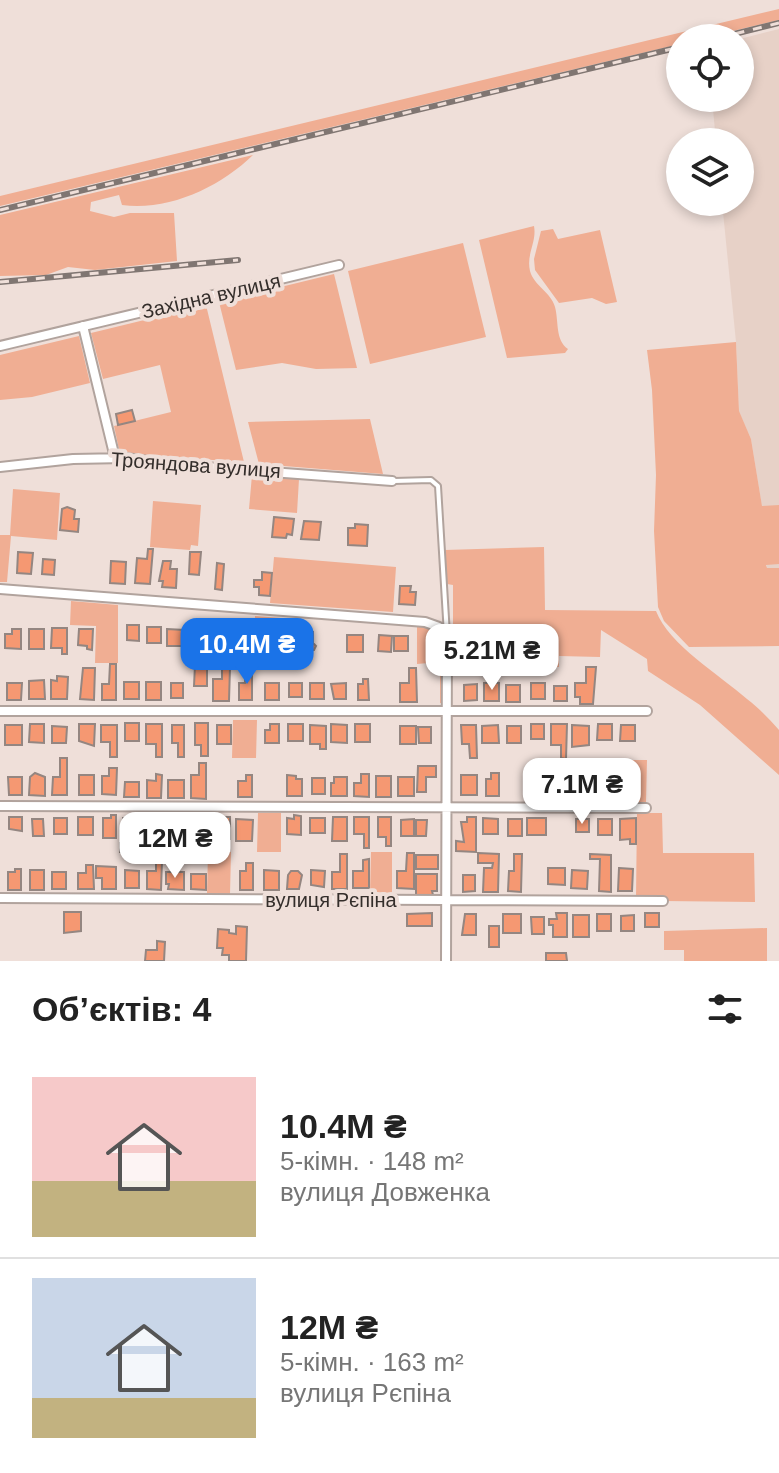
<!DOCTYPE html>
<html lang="uk">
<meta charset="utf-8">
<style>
body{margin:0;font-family:Arial,sans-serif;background:#f6f6f6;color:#222;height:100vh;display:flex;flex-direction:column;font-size:30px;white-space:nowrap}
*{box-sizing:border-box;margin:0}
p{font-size:26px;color:#767676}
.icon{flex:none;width:44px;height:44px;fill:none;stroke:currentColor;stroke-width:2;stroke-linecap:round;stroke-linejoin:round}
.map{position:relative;height:961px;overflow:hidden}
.sheet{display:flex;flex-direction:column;background:#fff;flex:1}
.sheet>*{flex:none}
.fabs{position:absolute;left:666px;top:24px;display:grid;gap:16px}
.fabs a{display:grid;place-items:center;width:88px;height:88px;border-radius:50%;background:#fff;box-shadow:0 4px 12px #0003;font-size:40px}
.price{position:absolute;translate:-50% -68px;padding:0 18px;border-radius:16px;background:#fff;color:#222;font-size:26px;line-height:52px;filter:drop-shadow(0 2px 4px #0008)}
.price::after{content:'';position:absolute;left:50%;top:48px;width:24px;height:18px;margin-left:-12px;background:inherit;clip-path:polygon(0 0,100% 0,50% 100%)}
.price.current{background:#1a73e8;color:#fff}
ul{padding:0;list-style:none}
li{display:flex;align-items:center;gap:24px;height:200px;padding:0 32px}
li+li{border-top:2px solid #e0e0e0}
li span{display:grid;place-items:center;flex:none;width:224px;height:160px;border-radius:0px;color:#555}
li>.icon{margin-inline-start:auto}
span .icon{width:96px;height:96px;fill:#fffc;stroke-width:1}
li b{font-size:34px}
h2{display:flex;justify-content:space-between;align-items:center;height:96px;padding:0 32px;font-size:34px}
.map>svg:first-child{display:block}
.built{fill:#e7d1c7}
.green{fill:#f0ae93}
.building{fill:#f59872;stroke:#948681;stroke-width:2}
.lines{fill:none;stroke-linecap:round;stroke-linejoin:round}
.service-casing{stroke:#b1a39d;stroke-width:8}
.minor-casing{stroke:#b1a39d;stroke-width:12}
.service{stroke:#fff;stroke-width:4}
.minor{stroke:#fff;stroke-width:8}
.rail-casing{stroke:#807672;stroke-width:6}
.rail{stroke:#efdfd9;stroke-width:3;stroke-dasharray:9;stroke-linecap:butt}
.labels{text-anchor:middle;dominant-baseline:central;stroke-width:8;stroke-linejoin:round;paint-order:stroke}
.street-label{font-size:20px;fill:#342e2b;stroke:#efdfd9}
</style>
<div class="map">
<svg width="779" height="961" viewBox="0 0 779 961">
<rect width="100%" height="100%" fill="#efdfd9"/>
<!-- built -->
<path class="built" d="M779 29V637H772L762 507 751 439 739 412 736 342 722 202H740V142H716L712 98H740V39Z"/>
<!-- green -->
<path class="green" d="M779 9V20L704 38H680V44L0 206V196Z
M253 155C220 187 170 211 122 205L119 195 91 202 90 211 114 217 130 213H174L177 261 95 270 68 267 46 275 0 276V215Z
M534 226C537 242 526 254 530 271 534 286 551 292 555 307 559 322 555 340 568 349L565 353 507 358 479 240Z
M553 229 558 239 600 230 617 302 606 304 592 298 559 303 535 270 534 259 541 231Z
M463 243 486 337 370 364 348 271Z
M334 274 357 368 316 369 282 363 236 370 219 302Z
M206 305 244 462 120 454 114 426 171 412 160 365 103 379 91 333Z
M79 336 90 383 32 397 0 400V355Z
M736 342 739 411 751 439 762 506 779 505V564L766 565 767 568H779V646L689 647 664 621 658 607 654 531 656 475 652 390 647 350Z
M370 419 383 474 259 464 248 422Z
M252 475 299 479 297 513 249 509Z
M13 489 60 493 57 540 11 536 7 582H0V535H10Z
M153 501 201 505 198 546 191 545 190 550 150 547Z
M544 547 545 610 656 611C669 645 720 675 747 699 759 708 769 719 779 730V775L700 705 648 671 647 659 601 630 600 657 559 656V667L453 666V585L447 584 445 550Z
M274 557 396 567 393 612 270 603Z
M71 601 118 605V663H95L96 626 70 625Z
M255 616 281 618V664H254Z
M417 626 433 628 444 639V703H440V662L417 664Z
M233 720H257L256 758H232Z
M546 760H590V802L546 801Z
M613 760H647L646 802H613Z
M258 813H281V852H257Z
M637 813H662L663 853H754L755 902 663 901 636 898Z
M231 852 230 894H207L208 853Z
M371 852H392V895H370Z
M767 928V961H684V950H664V931Z"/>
<!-- building -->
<path class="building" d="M132 410 135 421 118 425 116 414Z
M67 507 75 510 74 519H79L78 532 60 530 62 509Z
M274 517 294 519 292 535 287 534 286 538 272 537Z
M304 521 321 522 319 540 301 539Z
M355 524 368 525 367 546 348 545V528H355Z
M148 549H153L150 584 135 583 137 558 147 559Z
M18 552 33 553 31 574 17 573Z
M190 552H201L199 575 189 574Z
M43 559 55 560 54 575 42 574Z
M111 561 126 562 125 584 110 583Z
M163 561H171L170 569H177L176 588 162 587 163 581H159Z
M217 563 224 564 222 590 215 589Z
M262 572 272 573 270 596 259 595V587H254V580H262Z
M400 586H411L410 592H416L415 605 399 604Z
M127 625H139V641L127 640Z
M147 627H161V643H147Z
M52 628H67V654H62V648H51Z
M12 629H21V649L5 648V634H12Z
M29 629H44V649H29Z
M79 629H93L92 650 87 649V646L78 645Z
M167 629 184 630 183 646H167Z
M190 629H207V647L190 646Z
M214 629H230V663H222V645H214Z
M237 630H253L252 647H237Z
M295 631 313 632V643L316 646 314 650 295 651Z
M347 635H363V652H347Z
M379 635 392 636 391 652 378 651Z
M394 636H408V651H394Z
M110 664H116V700H102V684H109Z
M195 665H207V686H194Z
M222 667H230L229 701H213V679H222Z
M245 667H252V700H239V683H245Z
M586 667H596L593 704H580V697H575V683H586Z
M83 668H95L94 700 80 699Z
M409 668H416L417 702H400V683H409Z
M57 676 68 677 67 699H51V680L57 681Z
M363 679H368L369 700H358V684H363Z
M44 680 45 699H29V681Z
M124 682H139V699H124Z
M146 682H161V700H146Z
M7 683H22L21 700H7Z
M171 683H183V698H171Z
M265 683H279V700H265Z
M289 683H302V697H289Z
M310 683H324V699H310Z
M346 683V699H334L331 684Z
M484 683H499V701H484Z
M531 683H545V699H531Z
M477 684V700L464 701V685Z
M506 685H520V702H506Z
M554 686H567V701H554Z
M125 723H139V741H125Z
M195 723H208V756H201V745H195Z
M30 724H44V743L29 742Z
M79 724H95L94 746 79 741Z
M146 724H162V757H156V744H146Z
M270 724H279V743H265V730H270Z
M288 724H303V741H288Z
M331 724 347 725V743L331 742Z
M355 724H370V742H355Z
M531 724H544V739H531Z
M551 724H567L566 759 561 758V745H551Z
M598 724H612V740H597Z
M5 725H22V745H5Z
M101 725H117V757H110V742H101Z
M172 725H184V757H178V743H172Z
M217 725H231V744H217Z
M310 725 326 726V749H320V744H310Z
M461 725H476L477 758H470L469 744H462Z
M498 725 499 743H482V726Z
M572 725 589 726V745L572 747Z
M621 725H635V741H620Z
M52 726 67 727 66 743H52Z
M400 726H416V744H400Z
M507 726H521V743H507Z
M418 727H431V743H419Z
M60 758H67V795H52L53 777H60Z
M539 761H545V798H528V776H539Z
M199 763H206V799L191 798V775H199Z
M418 766H436V777H426V792H417Z
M109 768H117L116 795 102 794V776H109Z
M35 773 45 777V796L29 795 30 777Z
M491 773H499V796H486V779H491Z
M156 774 162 775 161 798H147V780L156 781Z
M361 774H369V797L354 796V783H361Z
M79 775H94V795H79Z
M246 775H252V797H238V781H246Z
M287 775 296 776V779H302V796H287Z
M461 775H477V795H461Z
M376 776H391V797H376Z
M8 777H22V795H9Z
M334 777H347V796H331V783H334Z
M398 777H414V796H398Z
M312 778H325V794H312Z
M168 780H184V798H168Z
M125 782H139V797H124Z
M111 815H116V838H103V818H111Z
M294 815 301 816V835L287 834V818L294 819Z
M9 817H22V831L9 829Z
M78 817H93V835H78Z
M199 817H207L206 852H198V841H191V820H198Z
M221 817H230V839H215V820H221Z
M333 817H347V841H332Z
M354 817H369V848H364V834H354Z
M378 817H391V846H386V837H378Z
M467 817H476V852L456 851V841L464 842 461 822H467Z
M54 818H67V834H54Z
M123 818H139V838H123Z
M170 818H184V852H176V838H170Z
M310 818H325V833H310Z
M483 818 498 819V834H483Z
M527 818H546V835H527Z
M636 818V844H630V839L620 840V819Z
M32 819H43L44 836H33Z
M236 819 253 820 252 841H236Z
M414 819V836H401V820Z
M508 819H522V836H508Z
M576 819H589V832H576Z
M598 819H612V835H598Z
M416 820H427L426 836H416Z
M120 843H139V852H120Z
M407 853H414V889L397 888V871H406Z
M478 853 499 854 498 892H483L484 868H492L493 863H478Z
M340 854H347V889H332V872H340Z
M514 854H522L521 892 508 891 509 871H514Z
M590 854 611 855V892L599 891 600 859H590Z
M416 855H438V869H416Z
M156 859 162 860 161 890 147 889V871H156Z
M369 859V888H353V871H363V860Z
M246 863H253V890H240V871H246Z
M86 865H93L94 889H78V873H86Z
M96 866 116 867V889H102V878H96Z
M548 868H565V885L548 884Z
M619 868 633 869 632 891H618Z
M15 869H21V890H8V872H15Z
M30 870H44V890H30Z
M125 870 139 871V888H125Z
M264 870 279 871V890H264Z
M311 870 325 871 324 887 311 885Z
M572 870 588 871 587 889 571 888Z
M291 871H298L302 875 299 889H287L288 875Z
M52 872H66V889H52Z
M166 872H184V890L168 889 169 884H166Z
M191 874H206V890L191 889Z
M416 874H437V891H432L433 895H416Z
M463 875H475V891L463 892Z
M64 912H81V931L64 933Z
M432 913V926H407V914Z
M556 913H567V937H553V925H549V919H557Z
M645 913H659V927H645Z
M465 914H476V935H462Z
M503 914H521V933H503Z
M597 914H611V931H597Z
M573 915H589V937H573Z
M634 915V931H621V916Z
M531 917H544V934H532Z
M236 926 247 927 246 961H229V955H222L223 948H217L218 929 229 930V933L236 934Z
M489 926H499V947H489Z
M157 941 165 942 164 961H145L146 950H157Z
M546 953H566L567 961H546Z"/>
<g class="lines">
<!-- service casing -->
<g class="service-casing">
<path id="service" d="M394 481 431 480 438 486 447 635"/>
</g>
<!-- minor casing -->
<g class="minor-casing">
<path id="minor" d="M83 326 115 458
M0 346 339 265
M0 467 73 459 126 458 177 465 392 481
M0 589 425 622 439 627 447 636 446 961
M0 711H647
M0 806 646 808
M0 898 663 901"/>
</g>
<!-- service -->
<use href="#service" class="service"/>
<!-- minor -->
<use href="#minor" class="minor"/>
<!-- rail casing -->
<g class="rail-casing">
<path id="rail" d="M718 38 779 23
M0 210 680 47
M0 282 238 260"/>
</g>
<!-- rail -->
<use href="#rail" class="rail"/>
</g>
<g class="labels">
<!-- street labels -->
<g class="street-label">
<text transform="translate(211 296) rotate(-13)">Західна вулиця</text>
<text transform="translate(196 465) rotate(4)">Трояндова вулиця</text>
<text x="331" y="900">вулиця Рєпіна</text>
</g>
</g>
</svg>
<div class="fabs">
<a><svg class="icon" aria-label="locate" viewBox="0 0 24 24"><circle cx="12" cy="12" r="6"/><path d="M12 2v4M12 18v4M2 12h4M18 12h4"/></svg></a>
<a><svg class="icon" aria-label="layers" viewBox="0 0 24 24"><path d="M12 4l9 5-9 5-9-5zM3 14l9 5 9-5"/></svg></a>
</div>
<b class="price current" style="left:247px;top:686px">10.4M ₴</b>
<b class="price" style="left:492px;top:692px">5.21M ₴</b>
<b class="price" style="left:582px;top:826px">7.1M ₴</b>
<b class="price" style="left:175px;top:880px">12M ₴</b>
</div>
<section class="sheet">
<h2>Об’єктів: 4<svg class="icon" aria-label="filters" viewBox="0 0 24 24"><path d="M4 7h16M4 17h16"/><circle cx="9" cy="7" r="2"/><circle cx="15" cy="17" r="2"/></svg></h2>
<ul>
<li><span style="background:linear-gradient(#f6c9c9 65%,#c2b280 0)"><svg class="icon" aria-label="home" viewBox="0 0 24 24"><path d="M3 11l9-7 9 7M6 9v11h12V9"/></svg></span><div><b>10.4M ₴</b><p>5-кімн. · 148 m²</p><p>вулиця Довженка</p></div></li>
<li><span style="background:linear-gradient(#c9d6e8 75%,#c2b280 0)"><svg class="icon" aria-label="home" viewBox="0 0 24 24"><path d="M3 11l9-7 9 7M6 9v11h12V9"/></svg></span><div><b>12M ₴</b><p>5-кімн. · 163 m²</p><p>вулиця Рєпіна</p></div></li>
</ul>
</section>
